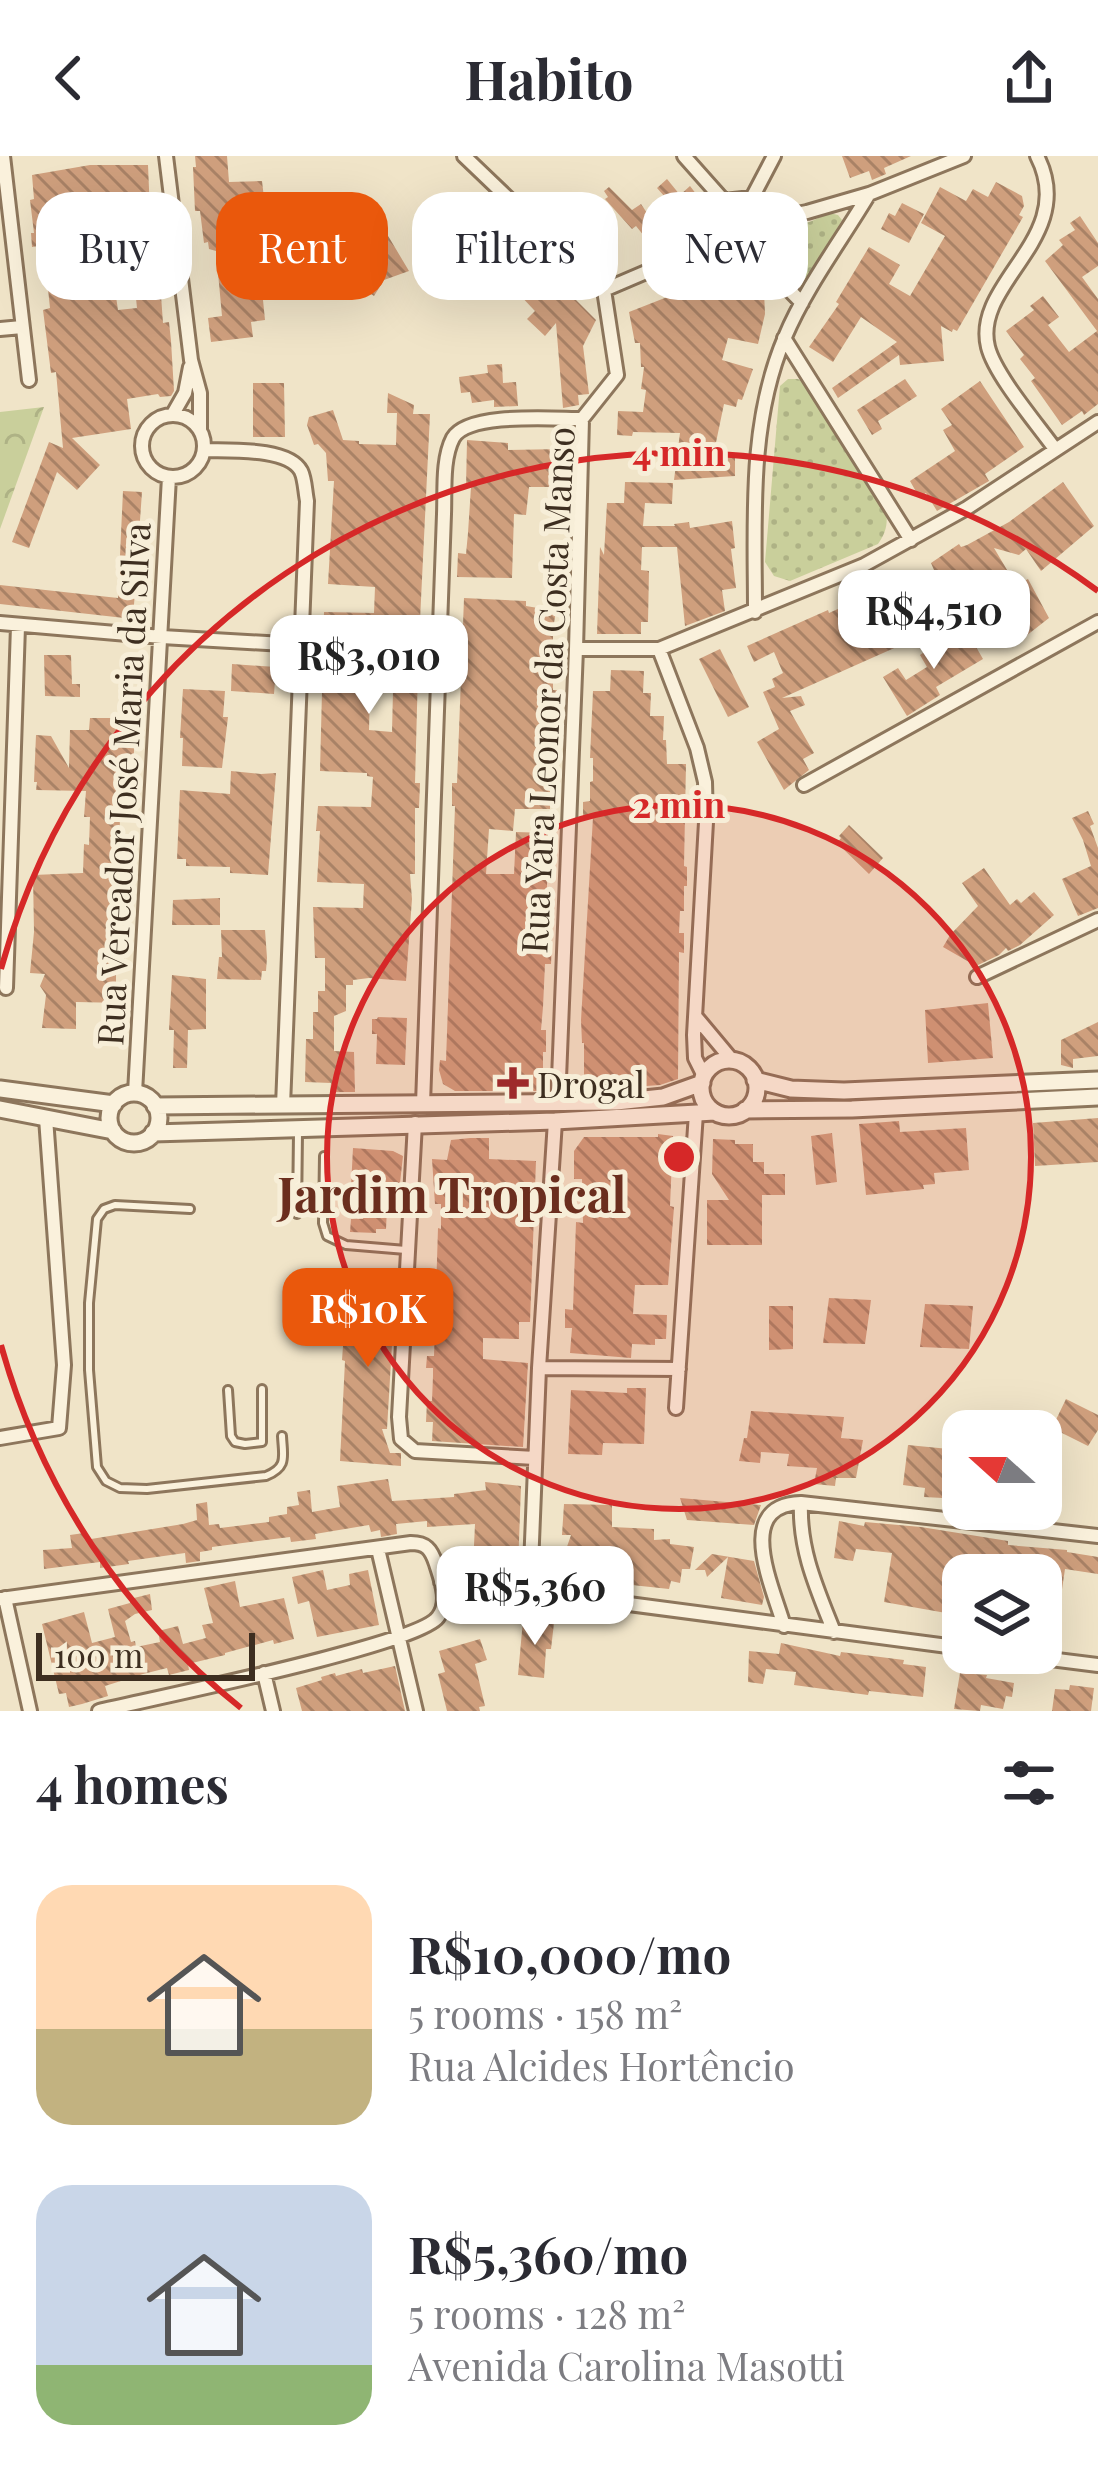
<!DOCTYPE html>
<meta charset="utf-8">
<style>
body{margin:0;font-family:"Playfair Display",serif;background:#f7f7f7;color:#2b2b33;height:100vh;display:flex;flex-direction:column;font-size:45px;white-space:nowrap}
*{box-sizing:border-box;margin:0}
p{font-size:39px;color:#7c7c81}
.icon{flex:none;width:66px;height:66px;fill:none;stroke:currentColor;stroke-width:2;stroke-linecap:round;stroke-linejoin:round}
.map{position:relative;height:1555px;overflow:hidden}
.side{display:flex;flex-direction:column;background:#fff;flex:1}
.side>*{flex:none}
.hud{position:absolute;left:36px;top:36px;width:1026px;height:108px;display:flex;gap:24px}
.needle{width:78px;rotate:291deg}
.fabs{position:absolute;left:942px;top:1254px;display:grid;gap:24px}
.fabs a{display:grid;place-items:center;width:120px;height:120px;border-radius:24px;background:#fff;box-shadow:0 12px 48px #0002;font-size:60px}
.scale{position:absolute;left:36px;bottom:30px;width:219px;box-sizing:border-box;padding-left:12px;border:6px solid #3d2e20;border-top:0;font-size:33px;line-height:42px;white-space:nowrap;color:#3d2e20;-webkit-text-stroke:9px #f7eed8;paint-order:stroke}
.price{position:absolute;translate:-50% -102px;padding:0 27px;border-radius:24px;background:#fff;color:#222;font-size:39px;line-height:78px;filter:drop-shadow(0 3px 6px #0008)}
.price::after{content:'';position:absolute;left:50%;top:72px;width:36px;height:27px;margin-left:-18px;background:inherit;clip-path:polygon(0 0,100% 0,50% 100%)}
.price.current{background:#ea580c;color:#fff}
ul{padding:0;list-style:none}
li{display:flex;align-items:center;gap:36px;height:300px;padding:0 36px}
li span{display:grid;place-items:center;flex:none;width:336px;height:240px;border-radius:36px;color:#555}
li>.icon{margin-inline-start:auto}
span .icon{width:144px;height:144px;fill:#fffc;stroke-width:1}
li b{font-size:51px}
h2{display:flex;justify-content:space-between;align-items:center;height:144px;padding:0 36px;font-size:51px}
.tag{padding:0 42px;border-radius:36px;background:#fff;box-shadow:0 12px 48px #0002;font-size:42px;line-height:108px}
.tag.current{background:#ea580c;color:#fff}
header{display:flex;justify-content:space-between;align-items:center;height:156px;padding:0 36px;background:#fff;font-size:54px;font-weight:700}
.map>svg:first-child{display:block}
.grass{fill:url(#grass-dots)}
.forest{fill:url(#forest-crowns)}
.building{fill:url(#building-back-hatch);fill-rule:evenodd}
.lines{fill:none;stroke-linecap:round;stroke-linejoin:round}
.service-casing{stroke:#8d765c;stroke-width:12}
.minor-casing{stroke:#8d765c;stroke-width:18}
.tertiary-casing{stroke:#8d765c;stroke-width:21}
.service{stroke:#faf1dc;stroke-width:6}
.minor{stroke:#faf1dc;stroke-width:12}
.tertiary{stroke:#faf1dc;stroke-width:15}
.ring{fill:none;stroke:#d62828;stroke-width:6}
.poi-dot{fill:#9e2a2b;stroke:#f7eed8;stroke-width:4.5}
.labels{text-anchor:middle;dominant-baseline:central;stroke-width:10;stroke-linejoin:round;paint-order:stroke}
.street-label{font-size:36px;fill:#3d2e20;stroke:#f7eed8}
.poi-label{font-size:36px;fill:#3d2e20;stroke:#f7eed8;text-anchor:start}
.district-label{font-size:48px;font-weight:bold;fill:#6b2e1e;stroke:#f7eed8}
.centre{fill:#d62828;stroke:#f7eed8;stroke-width:6}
.ring-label{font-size:36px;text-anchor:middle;font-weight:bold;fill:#d62828;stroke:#f7eed8;stroke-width:10;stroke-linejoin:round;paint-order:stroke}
</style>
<header><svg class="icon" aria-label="back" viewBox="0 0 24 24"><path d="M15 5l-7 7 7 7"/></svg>Habito<svg class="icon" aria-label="share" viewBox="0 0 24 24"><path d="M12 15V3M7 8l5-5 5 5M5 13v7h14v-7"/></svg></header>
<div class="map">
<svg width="1098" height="1555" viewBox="0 0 1098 1555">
<defs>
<pattern id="grass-dots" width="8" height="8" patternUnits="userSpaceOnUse" patternTransform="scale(3)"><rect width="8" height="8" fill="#c9cf9b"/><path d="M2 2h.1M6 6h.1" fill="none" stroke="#aeb285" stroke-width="1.8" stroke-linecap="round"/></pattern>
<pattern id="forest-crowns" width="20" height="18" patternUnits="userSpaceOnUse" patternTransform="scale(3)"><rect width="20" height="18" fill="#c9cf9b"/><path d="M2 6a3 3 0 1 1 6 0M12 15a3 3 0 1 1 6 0" fill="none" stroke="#aeb285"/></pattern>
<pattern id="building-back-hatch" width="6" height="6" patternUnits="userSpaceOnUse" patternTransform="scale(3)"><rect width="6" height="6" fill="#cf9f7d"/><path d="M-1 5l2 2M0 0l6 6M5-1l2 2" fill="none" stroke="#a98266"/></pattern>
</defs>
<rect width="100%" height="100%" fill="#f0e4c8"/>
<!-- grass -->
<path class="grass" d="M750 46C767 56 788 72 809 66 822 62 824 55 838 59L842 64 809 122 788 121 738 66 739 53Z
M788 223H798L807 228 886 355C888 368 886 377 878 388L790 425 774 420 765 406 780 230Z"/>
<!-- forest -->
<path class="forest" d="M44 251 0 373V256Z"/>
<!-- building -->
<path class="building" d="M195 0H227L229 26 262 25 264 42 287 38 294 82 271 86 275 107 250 110 252 134H262L265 164 251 166 253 181 211 186 208 162 222 160 216 95 209 93 208 86 204 87 200 55H195L193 11H196Z
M842 0H911L884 12 886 18 872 24 869 15 850 22Z
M90 9H148L150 57 158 98 163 167 169 166 171 185 174 235 171 240 160 241 158 238 127 243 131 273 72 282 100 309 77 334 57 316 29 392 12 386 49 286 63 292 56 216 51 217 43 154 50 152 48 133 51 132 50 108H47L45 89 32 91 31 77H34L30 44 34 43 32 19ZM128 57 136 102 132 103 137 152 118 154 111 107H108L105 58Z
M667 23 680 39 690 30 713 60 678 90 672 83 657 96 636 70 632 73 605 43 608 41 604 35 609 31 632 54 641 48 647 57 665 41 657 32Z
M996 26 1022 40 1024 50 1019 59 1023 61 957 175 953 173 952 176 941 170 944 205 900 209 899 199 838 242 832 232 897 186 861 161 833 206 809 191 839 148 836 146 869 91 900 109 889 128 910 140 945 80 921 67 940 31 966 45 973 33 988 41Z
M467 36 509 71 504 76 532 91 548 108 544 112 596 164 583 190 589 238 578 239 579 249 563 252 556 167 545 180 527 163 535 155 518 137 514 141 498 124 494 130 436 71Z
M902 47 924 58 909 87 881 73 889 57 895 60Z
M1080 60 1098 87V110L1082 121 1098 143V248L1084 259 1082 255 1062 269 1031 225 1035 222 1020 203 1024 199 1006 175 1034 154 1030 150 1043 140 1059 161 1048 169 1069 196 1097 175 1045 105 1063 89 1059 84 1075 74 1070 67Z
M378 63 409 115 384 124 374 140 338 115 354 87Z
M750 112 755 137 764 135 765 158 758 188 728 182 722 204 753 213 742 244 738 243 736 251 724 248 714 296 735 298V320L674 324 680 277 633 276 632 280 617 279 618 255 643 256 646 234 641 233 644 211H641L640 187H635L629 156 703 127 702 121Z
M502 208 503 227 516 226 518 250 494 251V244L472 247 470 236 461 237 459 221 488 217 487 209Z
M905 223 917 240 878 265 882 273 872 279 857 254Z
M980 225 1024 291 985 318 989 325 937 355 926 337 919 341 910 325 955 295 943 274 952 269 941 253Z
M253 227H284L285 281H253Z
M388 237 414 249 413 258H430L419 485 394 483 392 514 418 515 415 627H420L419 652H415V718H410L412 743 406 825 369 822 353 824V829H346V855L334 860V895L354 896 355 936H330L331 927 305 926 306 883H313V856H318V835H325V802H315L313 751 363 752 364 728 317 726 320 675H316L318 650 371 651 373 621 367 620V617L320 615 324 456 374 457 375 431 328 428 334 325H328L326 297 318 288 314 289 307 269 309 261 333 254 343 284 359 285V288L396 289 397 257H387ZM370 535H393L392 576 369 574Z
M467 284 508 287V294L563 293 562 331H529L526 359 514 358 512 422 457 421 458 397 466 398 468 377 471 331H466Z
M625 326 673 327 672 348 645 347 643 370H675L674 368 689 366 690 372 732 365 735 392 731 393 736 432 722 434 725 455 685 470 677 391H642L641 414 649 415 648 466H641V478H597L600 391 604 399 607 347H624Z
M1063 326 1094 370 1041 415 1026 393 1019 399 994 392 1016 429 1028 423 1049 462 1012 491 982 440 975 441 962 417 940 428 931 407 959 388 961 391 967 389 1009 366Z
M123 335 142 336 133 463 0 448V429L118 442Z
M889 427 910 485 782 542 801 540 805 549 790 555 814 597 803 603 809 614 784 634 757 586 779 573 763 536 775 531 772 523 783 517 774 496 754 506 747 490 828 454 829 457 851 447 850 444Z
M464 442 526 445V450L556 455 553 473V534H557L551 582 550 653H515L513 675 489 673 486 718H514L516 676 548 677 546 784H552L551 808H545L543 851 541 874H546V896H543V935H455L443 928 439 914 440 904 446 905 455 650H452V627H457Z
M954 475 958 483 968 477 983 503 936 531 940 539 907 560 883 521 898 512 906 524 927 511 920 499Z
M720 493 749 551 728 561 699 503Z
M44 499H71L72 528H80V541L45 540Z
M232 508 276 511 274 538 231 535Z
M611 514 644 515 643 537H651L650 560H664L663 584H666L667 608H686L684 710 687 711V730H684V755H680L679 777H684V797L679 796 678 923 660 929 592 934V927H584V887H582L581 864 593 661H583V646L590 645V626L593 625V602H590L593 535H610Z
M183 533 225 535 223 561H228L222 612 182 610 183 582H180Z
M118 559H135L132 665 120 664 119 689 132 690 129 763 120 762V794H125V807L116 806V834H125L124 847 76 846V873L42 872 46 839 40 830 45 818 30 817 34 776 33 719 83 717 84 688 89 689 90 661H84L86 635 36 634 37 626H34L36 579 51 580 69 612 70 574H89L90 562H118Z
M231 615 261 618 276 617 268 719 230 717V711L186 710V703H177L180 634 230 638Z
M1088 655 1094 668 1090 670 1098 692V752L1078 760 1062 723 1091 710 1083 684 1072 662Z
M849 669 883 702 869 718 837 687 841 682 839 680Z
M984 712 1010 749 1017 743 1021 747 1034 736 1054 759 1020 789 1008 795 1006 792 999 799 976 810 943 791 950 779 978 750 962 727Z
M220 742V769H172L173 744Z
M221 774H265L267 802 266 815H262L261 824 217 823 219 801H222Z
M172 819 206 823V873L188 874 187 912H173L174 874H169Z
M988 847 993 902 928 907 925 854Z
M378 861 407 862 405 909 376 908 377 878H372V863H377Z
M1098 866V900L1073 903V912L1061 909V884Z
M1098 962V1006L1035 1010 1033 967Z
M899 965 900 976 966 972 969 1014 934 1017 935 1028 923 1029 924 1033 866 1039 859 968Z
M832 977 837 1026 816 1029 811 980Z
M658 978 673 980 670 1050 674 1051 668 1129H635L633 1158 667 1159 666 1183H655V1189L632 1188 631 1202 570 1197 572 1172H565V1153L573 1154 576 1066 583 1067 582 1023H574V995L584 981H658Z
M470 982H489V1003L536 1005 530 1166H519V1183L483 1182V1203L528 1207 523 1291 432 1285 433 1266H426L427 1245H432L433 1220V1212H426L427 1200H434L438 1072 441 1073V1048H435L432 1003 447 1004 451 984Z
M713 983 735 984V988H753V1006H764V1018H785V1039H762V1089H707V1044H729L712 1018Z
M353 992 393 995 403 1000 397 1054 387 1053 386 1073H376V1077L350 1076 351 1063H363L364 1059V1030H351Z
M348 1119 396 1121 387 1273H382L390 1297H401V1310L340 1305 345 1205 342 1204Z
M829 1142 871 1144 865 1188 823 1187Z
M925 1148 973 1150 969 1193 920 1191Z
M769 1150H793V1193L769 1194Z
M627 1232H646L644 1288 603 1287 602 1299 568 1298 571 1234 627 1237Z
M1066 1243 1098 1259V1274L1088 1290 1052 1272Z
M751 1255 844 1261 841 1282 863 1284 856 1322H836L835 1330 814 1328 817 1312 787 1310 789 1298 761 1296 760 1307 739 1305 744 1282H747Z
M908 1289 949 1293V1298L963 1300V1342L944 1337 943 1342 924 1341 925 1332 903 1329Z
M388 1323 392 1345 454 1341V1338L486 1334 485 1326 521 1330 518 1412 473 1411 475 1368 427 1371V1365L396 1368 397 1378 381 1381 380 1374 371 1376 369 1369 315 1378 316 1383 291 1386 290 1381 212 1391V1394L200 1396V1405L186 1407 185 1397 128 1405 129 1408 100 1412V1406L44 1413 43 1394 72 1392 70 1379 84 1377 85 1384 183 1368 197 1364 196 1348 207 1346 209 1369 219 1368 220 1372 269 1366V1361L287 1358V1351L299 1349 297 1336 310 1334 312 1356 340 1351 337 1330Z
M680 1342 761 1349 754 1369 687 1364Z
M564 1348 612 1349V1371L654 1373V1384L670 1383V1388L694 1391 690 1413H682L680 1427 671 1425 669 1433 604 1426 583 1422 584 1418 558 1417 571 1379H562Z
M839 1365 864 1370 865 1366 921 1371 1008 1385V1389L1067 1394V1396L1098 1401V1418L1065 1413 1056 1474 1041 1472V1419H963V1460L884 1446 892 1397 856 1393 853 1405 834 1402Z
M712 1398 754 1405 764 1441 762 1449 721 1442 728 1401 707 1421 705 1414H695Z
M323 1414 327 1434 350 1429 349 1418 368 1414 379 1469 317 1481 309 1445 298 1448 292 1421Z
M235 1425 240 1451 284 1442 294 1483 274 1488 273 1484 225 1497V1499L188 1508 189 1514 169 1519 167 1512 143 1518 105 1530 108 1540 82 1548 69 1551 66 1537 59 1538 42 1468 84 1456 92 1487 115 1481 108 1453 130 1447V1443L150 1438 152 1454 135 1458 125 1465 131 1486 135 1485 136 1491 160 1486 158 1475 178 1470 183 1488 206 1482 202 1469 213 1467 204 1432Z
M523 1464 554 1467 551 1493H546L544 1522 518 1519Z
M480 1483 487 1504 475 1508 485 1550 479 1551 480 1555H447L438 1518 445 1516 439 1495Z
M781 1487 840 1500 841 1496 904 1504 903 1508 926 1511 923 1541 869 1535 868 1539 794 1529 796 1516 766 1513 763 1528 748 1526 749 1495 779 1498Z
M395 1510 405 1555H302L296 1532 322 1524 321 1521 335 1517 336 1520 362 1513 363 1517Z
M960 1517 987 1519 986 1522 1014 1527 1012 1541 1006 1540 1003 1553 981 1549 980 1555 954 1553Z
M1070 1529 1094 1532 1091 1555H1052L1055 1533 1069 1534Z"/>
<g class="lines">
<!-- service casing -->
<g class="service-casing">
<path id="service" d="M324 1000 323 1067 327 1080 346 1089 406 1094
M190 1053 115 1049 104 1053 97 1063 89 1147V1214L97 1311 106 1325 120 1332 147 1333 266 1320C288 1311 283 1301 282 1280
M297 1058 298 977
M228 1234 231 1280 235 1286 245 1288 262 1286V1233"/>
</g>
<!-- minor casing -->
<g class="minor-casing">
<path id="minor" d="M3 0 29 224
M166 0 191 204 200 237V273
M464 0 604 134
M684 0 724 45V64L735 78 802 147
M1037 0C1079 82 972 126 988 191 995 219 1037 268 1055 293
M752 42 774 0
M724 45 752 42 774 55 791 59 807 56 869 38 964 0
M604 134 735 78
M0 173 22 171
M784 182 911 384
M173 258 185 237 190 211
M142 290a31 31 0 1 1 62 0a31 31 0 1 1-62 0Z
M204 294C228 295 288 291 301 315 305 323 305 335 307 345L283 950
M755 456C755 365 748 267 785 181 806 131 841 85 869 38
M0 467 162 481 301 489
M576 493H659L864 409 967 352 1098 266
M659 493 697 592 705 626 706 666 694 879 695 902 704 920
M804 629 1098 466
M977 821 1098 764
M6 832 18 470
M696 861 732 904
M135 937 169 321
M423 948 444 358C445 335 442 303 453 282 468 256 553 263 582 263
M558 948 576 493 582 263 617 219 604 134
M415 967 399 1261 401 1283 415 1295 535 1302
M539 1212 679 1213
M676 1252 696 957
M0 1282 59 1272 64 1209 46 962
M801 1347C799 1394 817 1433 834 1476
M378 1393 416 1555
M441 1426 530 1435 963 1492
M530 1435 539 1212 555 965
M5 1442 30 1555
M0 1443 411 1387C426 1387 431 1393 436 1408 441 1424 450 1446 438 1461 418 1489 149 1543 99 1555
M784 1470C773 1431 733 1349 801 1347L1098 1380
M1002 1497 1098 1509
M264 1517 273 1555"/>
</g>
<!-- tertiary casing -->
<g class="tertiary-casing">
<path id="tertiary" d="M701 932a28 28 0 1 1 56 0a28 28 0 1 1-56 0Z
M755 924 791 933 844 935 1098 924
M0 933 114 948
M109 962a25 25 0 1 1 50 0a25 25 0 1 1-50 0Z
M155 950 616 946 663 941 702 927
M0 953 113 975
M745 954 852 953 1098 941
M153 977 555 965 715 956"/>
</g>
<!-- service -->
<use href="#service" class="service"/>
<!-- minor -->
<use href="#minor" class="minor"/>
<!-- tertiary -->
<use href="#tertiary" class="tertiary"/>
</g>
<!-- distance rings -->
<circle cx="679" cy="1001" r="352" fill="#d62828" fill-opacity=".12"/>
<g class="ring">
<circle cx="679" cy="1001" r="352"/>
<path d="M241 1552A704 704 0 0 1 1 1189M1 813A704 704 0 0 1 1098 435"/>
</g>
<!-- markers -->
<path class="poi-dot" d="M507 909h12v12h12v12h-12v12h-12v-12h-12v-12h12z"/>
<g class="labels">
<!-- street labels -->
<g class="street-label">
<text transform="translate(546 534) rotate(-87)">Rua Yara Leonor da Costa Manso</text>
<text transform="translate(122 628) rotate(-87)">Rua Vereador José Maria da Silva</text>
</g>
<!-- poi labels -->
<g class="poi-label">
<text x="537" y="927">Drogal</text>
</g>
<!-- district labels -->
<g class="district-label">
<text x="452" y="1037">Jardim Tropical</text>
</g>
</g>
<circle cx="679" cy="1001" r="18" class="centre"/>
<g class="ring-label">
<text x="679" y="310">4 min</text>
<text x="679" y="662">2 min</text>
</g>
</svg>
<div class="fabs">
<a><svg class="needle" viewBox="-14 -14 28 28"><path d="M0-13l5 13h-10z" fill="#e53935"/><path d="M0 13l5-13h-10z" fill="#7c7c81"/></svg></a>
<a><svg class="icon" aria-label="layers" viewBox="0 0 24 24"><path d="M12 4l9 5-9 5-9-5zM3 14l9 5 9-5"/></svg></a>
</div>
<div class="scale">100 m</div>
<b class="price" style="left:934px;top:516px">R$4,510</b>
<b class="price" style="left:369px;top:561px">R$3,010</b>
<b class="price current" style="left:368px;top:1214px">R$10K</b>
<b class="price" style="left:535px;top:1492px">R$5,360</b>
<div class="hud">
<a class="tag">Buy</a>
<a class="tag current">Rent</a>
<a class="tag">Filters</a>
<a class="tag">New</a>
</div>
</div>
<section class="side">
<h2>4 homes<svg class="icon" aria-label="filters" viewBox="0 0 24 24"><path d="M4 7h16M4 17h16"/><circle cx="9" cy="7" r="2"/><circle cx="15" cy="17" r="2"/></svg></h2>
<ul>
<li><span style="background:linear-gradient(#ffd9b3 60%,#c2b280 0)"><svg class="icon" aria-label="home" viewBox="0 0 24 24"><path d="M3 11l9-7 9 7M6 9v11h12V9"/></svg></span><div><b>R$10,000/mo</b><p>5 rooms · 158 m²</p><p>Rua Alcides Hortêncio</p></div></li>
<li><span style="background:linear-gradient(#c9d6e8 75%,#8fb573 0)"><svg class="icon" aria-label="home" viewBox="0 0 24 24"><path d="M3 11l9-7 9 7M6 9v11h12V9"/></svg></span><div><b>R$5,360/mo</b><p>5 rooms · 128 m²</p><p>Avenida Carolina Masotti</p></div></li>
</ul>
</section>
